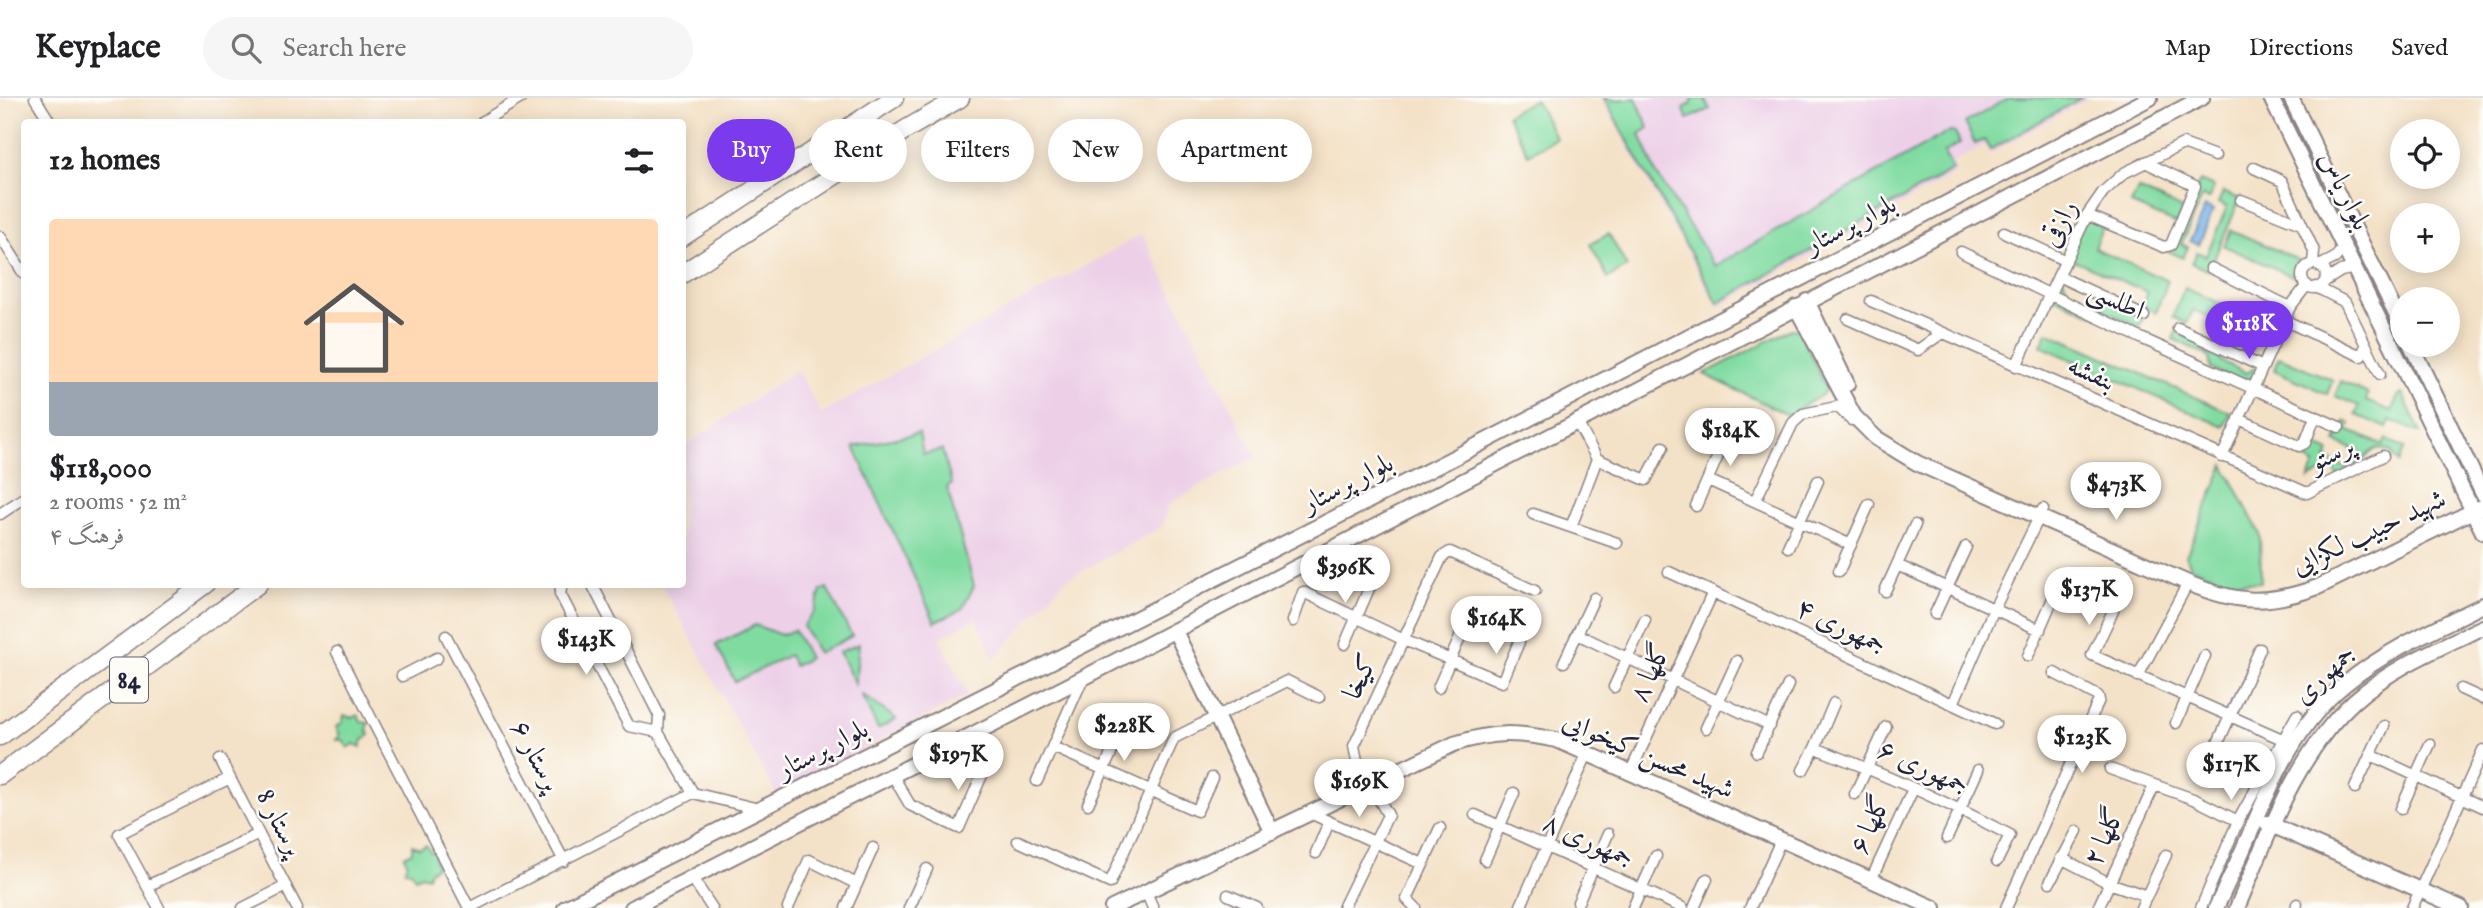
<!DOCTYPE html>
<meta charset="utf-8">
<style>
body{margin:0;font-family:"IM FELL English",Amiri,serif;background:#f6f6f6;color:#202124;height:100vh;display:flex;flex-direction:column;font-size:26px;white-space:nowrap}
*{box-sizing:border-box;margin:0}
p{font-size:23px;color:#757577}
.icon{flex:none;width:38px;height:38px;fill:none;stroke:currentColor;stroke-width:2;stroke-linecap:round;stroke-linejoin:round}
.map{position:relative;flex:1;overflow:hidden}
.side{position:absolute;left:21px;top:21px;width:665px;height:469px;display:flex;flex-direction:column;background:#fff;border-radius:7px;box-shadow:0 4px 18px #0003}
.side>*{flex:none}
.guide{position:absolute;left:707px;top:21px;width:665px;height:63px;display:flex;gap:14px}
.buttons{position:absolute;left:2390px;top:21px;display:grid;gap:14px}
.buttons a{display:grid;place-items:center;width:70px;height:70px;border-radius:50%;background:#fff;box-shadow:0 4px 18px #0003;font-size:35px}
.price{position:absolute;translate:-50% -60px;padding:0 16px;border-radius:24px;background:#fff;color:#222;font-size:23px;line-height:46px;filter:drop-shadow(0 2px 4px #0008)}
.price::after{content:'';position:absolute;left:50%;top:42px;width:21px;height:16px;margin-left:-10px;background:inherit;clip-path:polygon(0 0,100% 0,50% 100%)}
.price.on{background:#7c3aed;color:#fff}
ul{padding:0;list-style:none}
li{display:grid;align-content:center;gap:14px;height:371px;padding:0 28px}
li span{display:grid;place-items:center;height:217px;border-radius:7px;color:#555}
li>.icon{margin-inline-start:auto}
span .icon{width:126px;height:126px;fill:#fffc;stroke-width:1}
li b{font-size:30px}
h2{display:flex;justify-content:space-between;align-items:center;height:84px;padding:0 28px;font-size:30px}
.tag{padding:0 24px;border-radius:32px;background:#fff;box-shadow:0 4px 18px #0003;font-size:24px;line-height:63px}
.tag.on{background:#7c3aed;color:#fff}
header{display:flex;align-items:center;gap:42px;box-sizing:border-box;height:98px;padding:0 35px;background:#fff;border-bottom:2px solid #e0e0e0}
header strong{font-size:33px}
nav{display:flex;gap:38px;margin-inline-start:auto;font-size:24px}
.search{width:490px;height:63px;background:#f6f6f6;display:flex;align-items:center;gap:18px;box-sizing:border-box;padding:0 24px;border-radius:38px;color:#757577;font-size:26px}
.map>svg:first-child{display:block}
.built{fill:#edd0e8}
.green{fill:#80dba1;stroke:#517e6e;stroke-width:2}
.water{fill:#75b4e9;stroke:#4c6b92;stroke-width:2}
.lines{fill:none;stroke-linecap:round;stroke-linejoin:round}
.street-casing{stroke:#8b8282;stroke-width:13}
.secondary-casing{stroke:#8b8282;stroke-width:18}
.highway-casing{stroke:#8b8282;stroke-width:21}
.street{stroke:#fff;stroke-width:10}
.secondary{stroke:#fff;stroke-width:14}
.highway{stroke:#fff;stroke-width:18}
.labels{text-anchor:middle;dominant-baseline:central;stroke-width:5;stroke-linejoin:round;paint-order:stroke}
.shield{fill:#fdfcf7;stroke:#646373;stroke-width:2}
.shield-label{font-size:26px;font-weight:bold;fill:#22223b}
.street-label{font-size:28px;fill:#22223b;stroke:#fdfcf7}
</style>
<header>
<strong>Keyplace</strong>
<div class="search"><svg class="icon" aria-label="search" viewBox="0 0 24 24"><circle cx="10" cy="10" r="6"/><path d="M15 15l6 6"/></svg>Search here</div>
<nav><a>Map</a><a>Directions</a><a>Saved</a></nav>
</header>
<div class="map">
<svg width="2483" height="810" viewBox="0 0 2483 810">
<rect width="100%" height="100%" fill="#fdfcf7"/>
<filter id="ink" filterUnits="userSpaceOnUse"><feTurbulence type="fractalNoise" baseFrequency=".0143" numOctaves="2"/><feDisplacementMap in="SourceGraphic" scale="14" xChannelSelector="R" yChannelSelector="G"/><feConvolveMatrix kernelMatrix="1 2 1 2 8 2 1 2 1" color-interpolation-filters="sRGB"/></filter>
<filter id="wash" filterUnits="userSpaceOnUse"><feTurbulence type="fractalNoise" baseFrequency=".00686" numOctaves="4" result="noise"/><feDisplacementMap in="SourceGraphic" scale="28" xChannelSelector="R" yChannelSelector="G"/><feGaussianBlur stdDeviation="1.57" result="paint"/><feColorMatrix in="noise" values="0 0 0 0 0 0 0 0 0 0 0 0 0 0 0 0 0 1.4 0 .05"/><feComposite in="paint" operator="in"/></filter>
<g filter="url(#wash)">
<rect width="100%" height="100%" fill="#f4e2c8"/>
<!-- built -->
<path class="built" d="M1601 0H2089L1990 56 1984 47 1952 65 1957 75 1718 209Z
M1142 136 1256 359 1169 405 1162 429 1065 482 994 561 976 520 939 540 968 597 776 696 662 487 682 486 683 349 797 272 821 316Z"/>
<!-- green -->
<path class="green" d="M1604 0 1615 2 1636 0 1649 30 1640 36 1656 75 1715 168 1944 36 1951 34 1955 35 1960 45 1944 55 1953 72 1718 205Z
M1692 0H1704L1710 11 1688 21 1683 10 1692 6Z
M2009 0H2081L1990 52 1984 42 1975 46 1965 25Z
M1535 1 1556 40 1528 56 1507 17Z
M2200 83 2214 89 2209 101 2202 99 2181 146 2188 149 2183 160 2168 153Z
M2138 91 2183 111 2177 126 2131 106Z
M2223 94 2240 101 2209 173 2191 165 2197 154 2206 158 2227 109 2218 105Z
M2087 117 2104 124 2094 150 2168 183 2156 214 2142 207 2147 194 2067 159Z
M2231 132 2299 162 2292 178 2224 148Z
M1609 136 1627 169 1608 180 1590 146Z
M2063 180 2069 195 2094 207 2108 201 2144 218 2139 229 2106 213 2094 217 2050 197Z
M2184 190 2262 223 2273 200 2290 209 2273 246 2193 212 2187 226 2173 219Z
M2178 230 2219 249 2221 263 2246 275 2259 267 2253 291 2211 271 2209 258 2173 241Z
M1791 231 1799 232 1826 290 1822 297 1788 317 1704 276Z
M2047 234 2231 315 2224 329 2041 248Z
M2279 259 2333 282 2327 296 2274 272Z
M2341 283 2368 296 2366 303 2391 313 2399 297 2402 295 2421 335 2390 322 2387 330 2356 317 2359 308 2335 298Z
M2345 323 2350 326 2347 332 2383 347 2386 341 2405 350 2399 365 2391 354 2378 350C2363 357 2366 364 2354 370L2361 355 2336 344Z
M919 335 923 356 942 352 952 386 947 389 974 488 962 511 935 524 854 349Z
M2307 344 2330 354 2327 361 2351 372 2338 378 2333 369 2309 381 2315 366 2300 359Z
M2224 367 2260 436 2261 484C2236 486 2214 479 2191 469L2186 458Z
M827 490 852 538 818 555 803 528 815 513 821 493Z
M755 527 781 537 794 532 809 560 794 568 789 557 735 584 716 547Z
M859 546 855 586 839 554Z
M861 596 896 621 878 631Z
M344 617 352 620 358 617 361 624 369 625 367 631 370 637 363 642 361 649 354 646 348 650 343 642H336L340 637 336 629 343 624Z
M412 747 420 750 426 747 430 753 436 755 434 761 437 768 430 773 428 779 421 777 415 780 411 773 405 772 407 764 404 758 412 754Z"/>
<!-- water -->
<path class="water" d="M2205 109 2213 113 2199 147 2190 143Z"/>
</g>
<g filter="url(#ink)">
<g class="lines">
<!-- street casing -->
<g class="street-casing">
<path id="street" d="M35 0 50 24
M482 24 521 0
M2254 70 2282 83 2314 153 2313 166
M2241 102 2301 126
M2087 117 2164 149 2171 147 2195 88 2145 64
M2004 134 2066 163
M0 138 24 176
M1961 154 2143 241 2339 329
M2302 178a12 12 0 1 1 24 0a12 12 0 1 1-24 0Z
M2319 168 2335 160 2344 149
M2211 170 2290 209
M2058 178 2144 218
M2325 183 2341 173 2355 170
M2316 189 2345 204 2380 276
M1871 203 2307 395 2383 358
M1848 221 1918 252 1942 235
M2284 222 2361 258 2366 248
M2178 230 2263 269
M2016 268 2087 117 2103 94 2124 75 2183 46 2215 58
M1838 309 1851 322
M2239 321 2299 348 2305 345 2315 319
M1577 324 1597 361
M2222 359 2290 209 2307 187
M1708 382 1851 447
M1755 403 1793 325 1803 316 1841 308
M1696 408 1735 319
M0 416 24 400
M1533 416 1617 445
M1571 429 1597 361 1646 382 1663 349
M1788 449 1818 383
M1897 467 2040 532
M1839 473 1869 406
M1669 474 1995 626
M562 486 560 496 629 628 658 634
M592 486 659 617 658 634
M1885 493 1915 427
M2113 513 2092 557 2282 641
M1935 516 1966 449
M1293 523 1303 494 1404 542 1502 584 1519 544
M1577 536 1770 628
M446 538 564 763
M1345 546 1374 479
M337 554 469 810
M2028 558 2057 491
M1564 564 1594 500
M402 578 437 560
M2138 578 2188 485
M1614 589 1645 522
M1438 590 1468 521
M2461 591 2483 601
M1953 606 1994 511 2043 411
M2176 625 2205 558
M1706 630 1737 563
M658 634 693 695 759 711
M2218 645 2260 551
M1053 649 1197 713 1212 680
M1815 650C1882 675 1947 704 2010 737L1997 763
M1757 654 1788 587
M2371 657 2483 709
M220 661 297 810
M2110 671 2196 702 2238 723
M1803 672 1815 650 1834 605
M1630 675 1713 494
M893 678 910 707 959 730 985 670
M1037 683 1083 580
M2355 690 2384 628
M1855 696 1886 629
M1088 706 1131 612
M2401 711 2430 646
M1310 715 1423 766
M1475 717 1683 810
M1947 740 1978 672
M1018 743 1110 785 1174 640 1287 583 1319 599
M1316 755 1329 724
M2061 760 2109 785 2147 798
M1485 762 1514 695
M693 781 712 810
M1871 782 1913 691
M2050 784 2077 733
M147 788 259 736
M1146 794 1153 810
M1228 797 1257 810
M1578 804 1608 736
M159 810 119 736 230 680
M243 810 286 788
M469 810 693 695
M788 810 809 762 857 786
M846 810 873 750
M909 810 927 771
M1343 810 1388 717 1357 663 1354 648 1442 459 1450 454 1535 493
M1416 810 1407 801 1440 730
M1520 810 1587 656
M1633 810 1656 758
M1694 810 1707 781
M1750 810 1781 742
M2006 810 2099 602 2098 598 2054 575
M2098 810 2154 688
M2141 810 2166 757
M2201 810 2238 723 2297 617
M2296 810 2297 806
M2412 810 2483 652"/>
</g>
<!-- secondary casing -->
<g class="secondary-casing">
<path id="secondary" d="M2271 0 2483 434
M2291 0 2403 230
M1807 203 1847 286
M1796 209 1854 318 1876 340 1917 365 2188 485C2237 506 2268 507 2318 489L2483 408
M2411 247 2483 396
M1175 533 1272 734
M2267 725 2461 810
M565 810 1453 360 2150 0
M632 810 1083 580 2202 0
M1112 810 1454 646C1495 633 1515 634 1557 642L1934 810
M2216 810C2228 784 2240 759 2251 733 2274 679 2298 624 2345 586 2386 552 2435 531 2483 507
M2237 810C2268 738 2295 657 2354 603 2391 570 2439 550 2483 529"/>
</g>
<!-- highway casing -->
<g class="highway-casing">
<path id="highway" d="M682 139 894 0
M682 176 905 32 960 0
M0 638 205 486
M0 677 258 486"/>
</g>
<!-- street -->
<use href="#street" class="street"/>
<!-- secondary -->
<use href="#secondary" class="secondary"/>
<!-- highway -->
<use href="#highway" class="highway"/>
</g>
</g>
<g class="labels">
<!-- shield labels -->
<rect class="shield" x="110" y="559.5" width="38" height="45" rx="5"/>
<g class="shield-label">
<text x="129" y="582">84</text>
</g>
<!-- street labels -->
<g class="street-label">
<text transform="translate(2344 93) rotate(64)">بلوار یاس</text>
<text transform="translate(2060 126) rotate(-63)">رازقی</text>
<text transform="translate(1851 127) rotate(-27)">بلوار پرستار</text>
<text transform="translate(2116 203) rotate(25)">اطلسی</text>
<text transform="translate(2091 276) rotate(24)">بنفشه</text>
<text transform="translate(2332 357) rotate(-25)">پرستو</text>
<text transform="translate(1348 386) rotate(-27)">بلوار پرستار</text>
<text transform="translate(2369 435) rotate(-25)">شهید حبیب لکزایی</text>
<text transform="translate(1841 529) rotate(25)">جمهوری ۴</text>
<text transform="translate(1651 575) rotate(-65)">گلها ۸</text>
<text transform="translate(2325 577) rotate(-43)">جمهوری</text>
<text transform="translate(1361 579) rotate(-65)">کیخا</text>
<text transform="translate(823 652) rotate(-27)">بلوار پرستار</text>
<text transform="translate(535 658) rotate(62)">پرستار ۶</text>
<text transform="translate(1648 658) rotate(23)">شهید محسن کیخوایی</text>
<text transform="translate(1923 670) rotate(24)">جمهوری ۶</text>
<text transform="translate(279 725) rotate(63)">پرستار 8</text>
<text transform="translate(1871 727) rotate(-65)">گلها ۶</text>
<text transform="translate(2105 739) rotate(-65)">گلها ۲</text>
<text transform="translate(1588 743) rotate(24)">جمهوری ۸</text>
</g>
</g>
</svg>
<div class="buttons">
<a><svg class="icon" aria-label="locate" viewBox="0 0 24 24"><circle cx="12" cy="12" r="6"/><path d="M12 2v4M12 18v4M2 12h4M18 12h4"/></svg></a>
<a>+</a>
<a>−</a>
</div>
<b class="price on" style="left:2249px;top:263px">$118K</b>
<b class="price" style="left:1730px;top:370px">$184K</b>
<b class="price" style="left:2116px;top:424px">$473K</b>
<b class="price" style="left:1345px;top:507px">$396K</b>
<b class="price" style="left:2089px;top:529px">$137K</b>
<b class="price" style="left:1496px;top:558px">$164K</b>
<b class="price" style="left:586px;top:579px">$143K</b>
<b class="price" style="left:1124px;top:665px">$228K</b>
<b class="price" style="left:2082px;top:677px">$123K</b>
<b class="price" style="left:958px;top:694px">$197K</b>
<b class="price" style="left:2231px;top:704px">$117K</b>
<b class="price" style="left:1359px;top:721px">$169K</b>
<div class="guide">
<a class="tag on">Buy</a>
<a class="tag">Rent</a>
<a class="tag">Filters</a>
<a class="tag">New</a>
<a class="tag">Apartment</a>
</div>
<section class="side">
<h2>12 homes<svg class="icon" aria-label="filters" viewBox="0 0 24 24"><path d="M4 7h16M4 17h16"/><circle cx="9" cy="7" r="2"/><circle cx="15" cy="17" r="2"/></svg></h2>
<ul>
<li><span style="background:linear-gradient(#ffd9b3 75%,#9aa5b1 0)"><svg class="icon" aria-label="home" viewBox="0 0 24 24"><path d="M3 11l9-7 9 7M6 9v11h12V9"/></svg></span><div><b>$118,000</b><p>2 rooms · 52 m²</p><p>فرهنگ ۴</p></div></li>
</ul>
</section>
</div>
